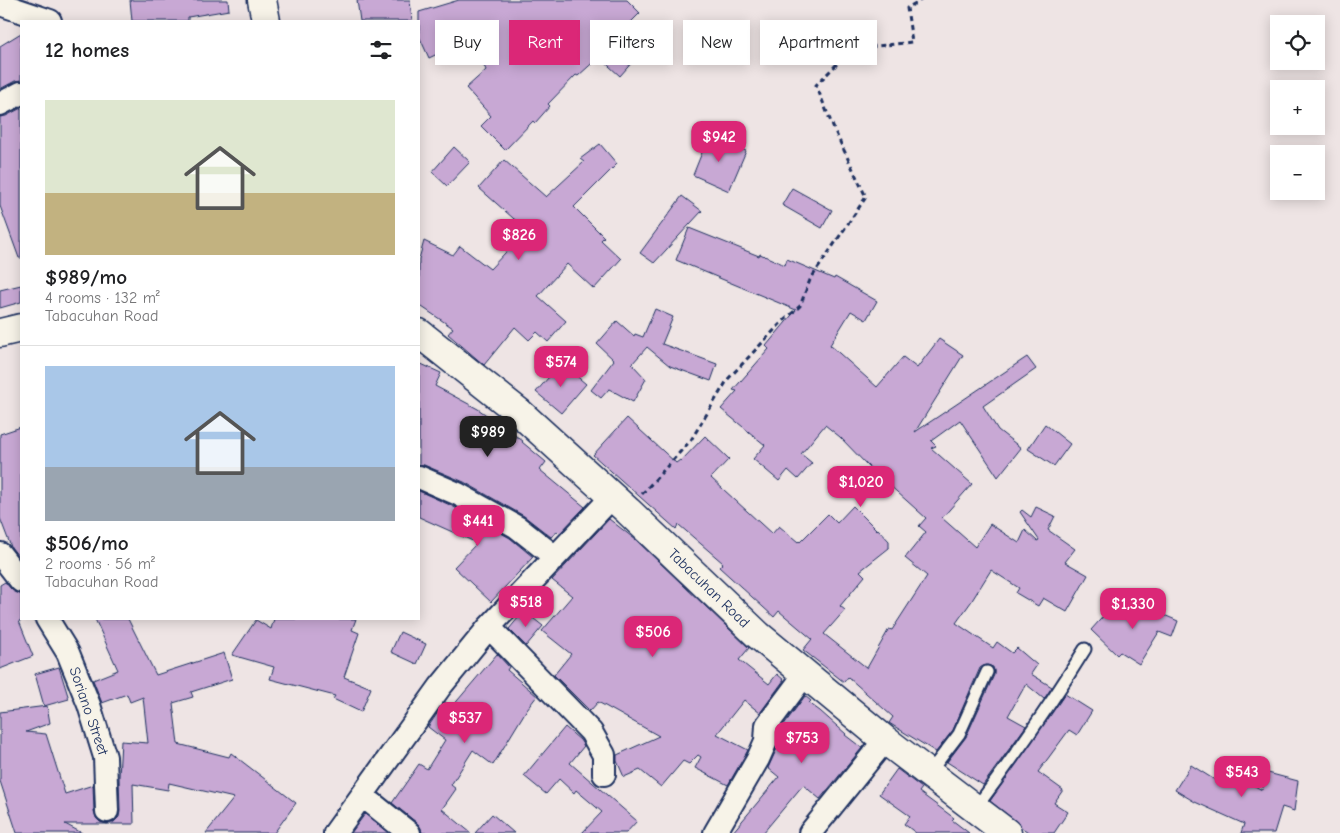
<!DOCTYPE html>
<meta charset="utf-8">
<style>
body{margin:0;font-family:"Comic Neue",sans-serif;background:#f6f6f6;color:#202124;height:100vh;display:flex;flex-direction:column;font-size:19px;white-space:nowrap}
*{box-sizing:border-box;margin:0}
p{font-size:16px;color:#757577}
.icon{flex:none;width:28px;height:28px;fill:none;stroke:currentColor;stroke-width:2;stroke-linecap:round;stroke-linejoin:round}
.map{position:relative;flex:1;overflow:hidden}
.drawer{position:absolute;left:20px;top:20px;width:400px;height:600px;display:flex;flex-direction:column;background:#fff;border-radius:0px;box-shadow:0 2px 12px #0003}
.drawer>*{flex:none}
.guide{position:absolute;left:435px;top:20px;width:475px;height:45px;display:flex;gap:10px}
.controls{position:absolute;left:1270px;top:15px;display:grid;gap:10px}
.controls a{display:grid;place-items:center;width:55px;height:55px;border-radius:0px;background:#fff;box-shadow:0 2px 12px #0003;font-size:25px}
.price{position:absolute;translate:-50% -42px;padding:0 11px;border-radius:10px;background:#db2777;color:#fff;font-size:16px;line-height:32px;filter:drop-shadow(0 1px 2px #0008)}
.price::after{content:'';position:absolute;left:50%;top:30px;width:15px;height:11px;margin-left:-8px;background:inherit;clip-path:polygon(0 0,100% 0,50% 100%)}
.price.active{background:#222;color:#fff}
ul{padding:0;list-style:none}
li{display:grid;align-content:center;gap:10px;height:265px;padding:0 25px}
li+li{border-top:1px solid #e0e0e0}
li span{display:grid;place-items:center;height:155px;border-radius:0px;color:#555}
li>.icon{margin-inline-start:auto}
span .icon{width:90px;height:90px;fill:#fffc;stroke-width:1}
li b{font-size:21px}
h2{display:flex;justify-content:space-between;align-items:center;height:60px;padding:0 25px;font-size:21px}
.tag{padding:0 18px;border-radius:0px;background:#fff;box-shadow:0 2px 12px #0003;font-size:18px;line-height:45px}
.tag.active{background:#db2777;color:#fff}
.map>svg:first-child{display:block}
.building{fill:#c8a8d4;stroke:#1b2f5e}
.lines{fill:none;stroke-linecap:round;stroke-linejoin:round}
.service-casing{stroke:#1b2f5e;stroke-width:15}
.minor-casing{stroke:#1b2f5e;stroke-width:26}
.secondary-casing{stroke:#1b2f5e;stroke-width:31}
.path{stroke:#1b2f5e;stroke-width:3;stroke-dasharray:5 4;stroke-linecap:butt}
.service{stroke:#f7f3e8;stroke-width:11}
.minor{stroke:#f7f3e8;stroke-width:22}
.secondary{stroke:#f7f3e8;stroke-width:28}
.labels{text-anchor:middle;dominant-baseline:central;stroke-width:4;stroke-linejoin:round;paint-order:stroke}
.street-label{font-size:15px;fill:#1b2f5e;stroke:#f7f3e8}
</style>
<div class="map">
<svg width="1340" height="833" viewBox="0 0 1340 833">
<rect width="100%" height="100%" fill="#eee4e4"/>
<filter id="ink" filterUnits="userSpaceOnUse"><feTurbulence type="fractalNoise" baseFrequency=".02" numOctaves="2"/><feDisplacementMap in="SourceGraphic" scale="10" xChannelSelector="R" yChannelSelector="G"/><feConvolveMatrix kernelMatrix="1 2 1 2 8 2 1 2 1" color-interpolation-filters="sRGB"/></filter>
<g filter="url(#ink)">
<!-- building -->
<path class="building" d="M130 0H228L229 10 188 17V21H132Z
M357 0H410L412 21H360Z
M459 0H627L640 13 620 33 642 51 620 76 599 57 578 76 576 75 548 104 550 106 535 123 533 121 505 150 481 126 491 116 466 88 486 70 471 38 429 58 419 36V12Z
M21 33V80L15 81 0 89V46Z
M21 108V258H19L0 206V117L6 116Z
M709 135 746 151 729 191 693 175Z
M600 144 617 164 574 207 604 237 601 240 621 259 594 289 567 264 538 296 566 321 548 342 537 332 529 340 515 327 484 365 448 334 453 328 419 305V259L424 241 453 255 460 246 490 269 520 237 516 233 522 226 479 188 504 160 546 197 584 162 580 159Z
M454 147 470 162 447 186 432 172Z
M792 188 832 210 822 228 782 205Z
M682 196 702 211 654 263 640 253Z
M689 228 759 256 760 254 785 265 787 259 834 279 835 277 877 301 866 320 851 311 830 345 877 387 903 357 917 368 939 339 963 355 915 432 1027 357 1036 369 983 406 998 430 1021 448 998 477 960 420 931 441 936 446 931 448 972 484 942 518 975 547 990 524 1019 543 1025 530 1037 541 1039 540 1020 512 1022 510 1031 517 1036 507 1055 516 1048 530 1075 549 1065 562 1088 575 1067 612 1043 598 1038 606 1016 593 1019 588 991 570 971 602 956 623 993 648 997 642 1012 653 1017 648 1037 665 1031 674 1052 687 1044 699 1026 684 1008 716 1026 726 983 785 947 762 966 737 994 675V671L993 667 987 665 983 666 980 668 953 730 936 752 889 723 893 717 848 677 844 682 803 650 812 639 779 611 774 617 719 567 723 563 679 525 676 529 593 455 627 418 676 463 680 460 681 461 705 436 729 459 711 478 772 534 779 526 798 542 799 541 800 542 828 514 837 523 853 506 877 530 878 529 889 541V548L860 571 865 576 840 606 845 610 824 634 867 668 889 629 892 630 927 576 905 558 926 532 919 526 926 518 868 466 840 437 825 425 801 454 812 463 798 479 788 470 779 481 753 459 765 445 721 409 737 391 733 390 769 349 766 346 796 310 676 260Z
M21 285V302L0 308V290Z
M655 309 673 317 662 344 717 364 711 381 670 366 647 347 632 364 646 379 633 402 609 389 601 398 591 390 614 360 597 344 617 321 634 336 635 334 643 337Z
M419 363 441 373 435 386 478 409 523 441 522 442 546 462 540 470 585 507 560 533 558 531 551 537 524 516 464 482 424 465 419 464Z
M561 363 586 384 561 413 536 392Z
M1045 424 1070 444 1054 466 1028 449Z
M21 427V560L11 547 0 518V434Z
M419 491 452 506 510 538 533 557 491 602 454 567 477 543 419 517Z
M609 519 636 540 749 648 739 660 769 684 777 674 784 680 760 713 744 700 717 734 748 750 728 785 695 768 701 757 698 755 689 764 683 761 661 787 640 770 624 777 617 761V755L659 736 598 702 590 711 554 675 571 654 542 631 572 596 552 580Z
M5 582 11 589 21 595V620L19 621 33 656 0 669V585Z
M1116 602 1130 615 1136 603 1178 621 1172 637 1159 632 1139 664 1120 652 1117 655 1091 630Z
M524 611 543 626 526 646 509 629Z
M95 619H128L156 675 224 653 232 679 191 692 193 697 173 703 178 744 229 757 231 753 296 803 274 833H206L234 798 169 783 168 790 133 784 134 824H107L114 822 119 817 120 811 119 777 121 741 148 743 143 697 130 702 127 694 102 703 93 680 118 670Z
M274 619H356L352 630 359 633 344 677 371 688 361 712 333 699 335 696 270 679 274 667 232 655 256 620 271 629Z
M400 632 426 644 417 664 391 652Z
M497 654 509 667 507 670 537 696 527 709 493 765 473 750 451 785 456 789 442 809 471 833H422L421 828 417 823 392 803 419 764 427 769 445 740 428 727 445 702 452 707Z
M59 667 69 699 44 706 35 674Z
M1065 694 1092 711 1077 735 1069 730 1038 772 1063 790 1054 803 1068 812 1054 833H1030L1022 828 1016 821 990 801Z
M805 696 811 701 809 703 820 711 846 734 845 735 862 748 820 799 803 785 763 833H732L779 777 768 768 778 746 780 730Z
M47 706 50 723 26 732 46 734 65 794 93 785 94 811 96 818 100 822 107 824H65L82 833H17L0 781V712Z
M565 727 580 740 584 746 570 763 637 821 626 833H582L602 812 576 790 574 793 559 779 546 794 524 776Z
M1191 765 1218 782 1225 770 1262 790 1268 773 1298 781 1294 811 1282 807 1274 833H1241L1244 824 1195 802 1175 790Z
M897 769 922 788 919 792 954 818 952 820 969 833H916L904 824 910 816 879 794Z
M365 814 388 833H351Z
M492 814 514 833H475Z"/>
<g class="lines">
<!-- service casing -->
<g class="service-casing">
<path id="service" d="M929 773 959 734 987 672
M975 809C1014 757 1051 704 1085 649"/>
</g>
<!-- minor casing -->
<g class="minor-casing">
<path id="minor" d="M0 4 50 21
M0 104 21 93
M419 477 458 494 517 527 555 557
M0 554 21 581
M47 619 68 653 89 705 105 757 107 811
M489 627 591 732 604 755V774
M363 796 409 833
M335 833 440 687 489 627 612 497
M715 833 758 759 766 741 767 725 805 674
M810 833 885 740"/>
</g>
<!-- secondary casing -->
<g class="secondary-casing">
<path id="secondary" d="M262 0 266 21
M0 333 21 328
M419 333 520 413 628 511 758 635 885 740 1007 833"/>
</g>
<!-- path -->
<path class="path" d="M642 494 691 440 728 379 780 324 800 306 810 280 866 197 833 127 816 85 852 49 912 42 907 8 921 0"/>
<!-- service -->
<use href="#service" class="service"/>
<!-- minor -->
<use href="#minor" class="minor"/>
<!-- secondary -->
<use href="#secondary" class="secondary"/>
</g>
</g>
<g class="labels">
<!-- street labels -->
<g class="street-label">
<text transform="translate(709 588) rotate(44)">Tabacuhan Road</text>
<text transform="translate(89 711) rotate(71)">Soriano Street</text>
</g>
</g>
</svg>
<div class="controls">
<a><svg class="icon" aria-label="locate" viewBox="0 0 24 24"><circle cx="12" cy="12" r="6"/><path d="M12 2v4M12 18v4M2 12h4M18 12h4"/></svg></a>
<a>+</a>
<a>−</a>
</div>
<b class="price" style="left:719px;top:163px">$942</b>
<b class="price" style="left:519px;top:261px">$826</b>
<b class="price" style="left:561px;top:388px">$574</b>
<b class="price active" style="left:488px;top:458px">$989</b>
<b class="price" style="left:861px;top:508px">$1,020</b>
<b class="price" style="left:478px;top:547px">$441</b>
<b class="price" style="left:526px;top:628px">$518</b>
<b class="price" style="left:1133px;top:630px">$1,330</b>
<b class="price" style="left:653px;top:658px">$506</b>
<b class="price" style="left:465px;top:744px">$537</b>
<b class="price" style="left:802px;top:764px">$753</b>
<b class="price" style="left:1242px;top:798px">$543</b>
<div class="guide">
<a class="tag">Buy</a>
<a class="tag active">Rent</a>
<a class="tag">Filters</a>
<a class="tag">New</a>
<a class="tag">Apartment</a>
</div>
<section class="drawer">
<h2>12 homes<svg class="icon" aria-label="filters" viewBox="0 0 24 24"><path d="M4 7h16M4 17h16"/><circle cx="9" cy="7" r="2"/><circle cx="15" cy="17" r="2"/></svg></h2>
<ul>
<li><span style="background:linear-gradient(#dfe7d0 60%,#c2b280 0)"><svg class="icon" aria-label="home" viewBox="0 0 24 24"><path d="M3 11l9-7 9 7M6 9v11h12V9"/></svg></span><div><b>$989/mo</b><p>4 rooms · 132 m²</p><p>Tabacuhan Road</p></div></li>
<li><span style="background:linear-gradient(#a9c7e8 65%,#9aa5b1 0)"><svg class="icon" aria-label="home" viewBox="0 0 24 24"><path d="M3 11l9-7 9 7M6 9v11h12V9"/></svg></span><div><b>$506/mo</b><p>2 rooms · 56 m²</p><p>Tabacuhan Road</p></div></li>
</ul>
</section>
</div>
